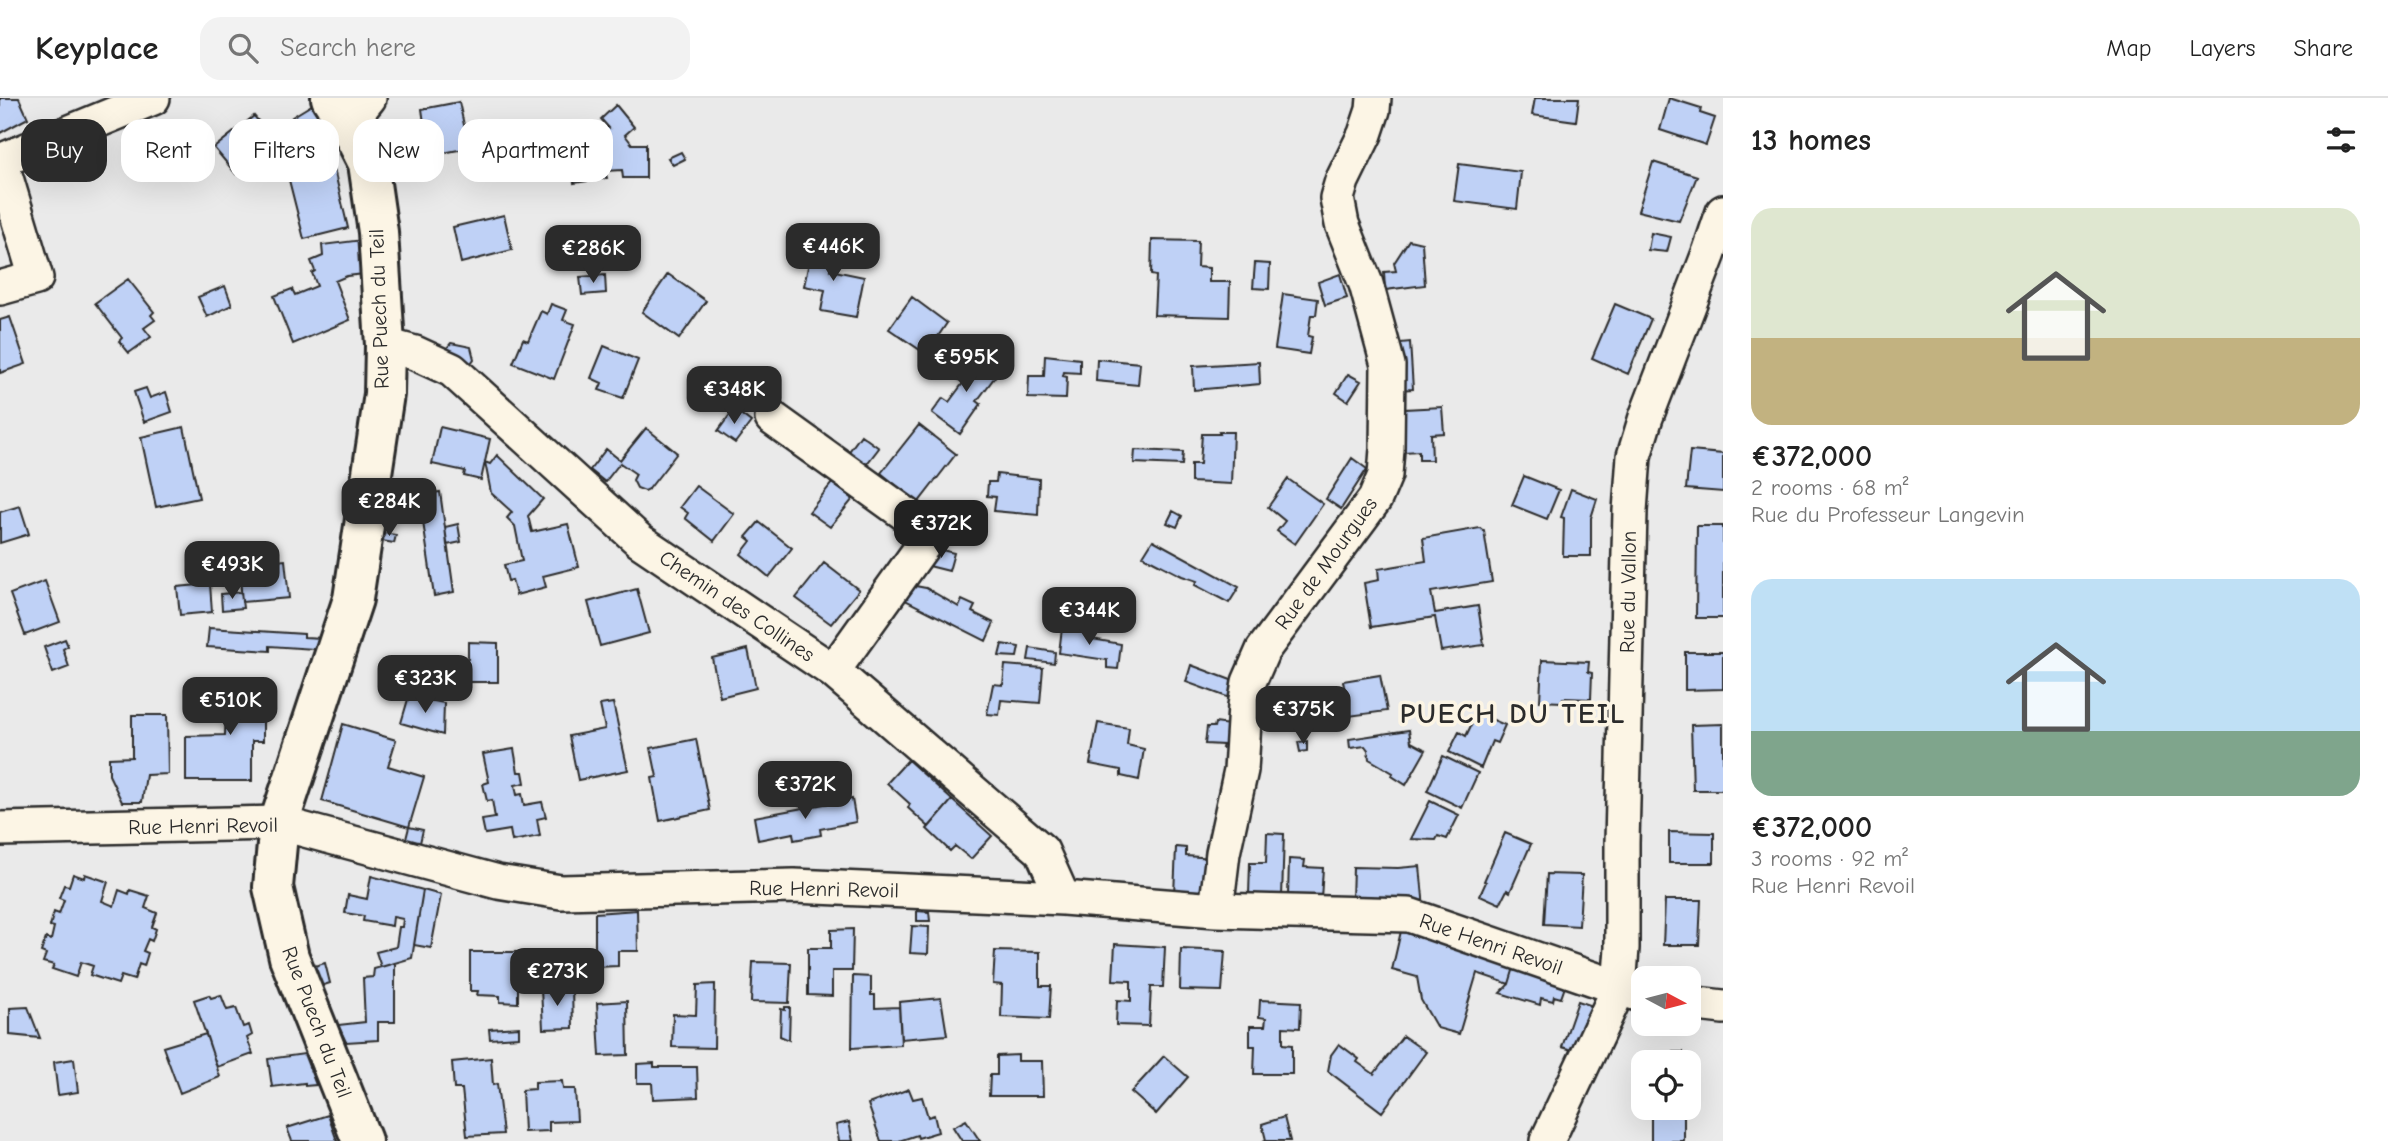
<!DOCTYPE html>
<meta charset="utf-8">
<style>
body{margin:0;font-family:"Comic Neue",sans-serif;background:#f2f2f2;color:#222;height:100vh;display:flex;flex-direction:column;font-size:26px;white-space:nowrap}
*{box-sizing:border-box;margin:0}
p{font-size:23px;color:#767676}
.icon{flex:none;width:38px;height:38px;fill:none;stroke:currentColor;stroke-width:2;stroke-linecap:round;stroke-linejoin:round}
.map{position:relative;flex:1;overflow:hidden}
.side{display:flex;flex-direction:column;background:#fff;width:665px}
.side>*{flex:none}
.hud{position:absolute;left:21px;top:21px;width:665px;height:63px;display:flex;gap:14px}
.needle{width:46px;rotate:97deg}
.tools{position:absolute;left:1631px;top:868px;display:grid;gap:14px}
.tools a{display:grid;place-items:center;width:70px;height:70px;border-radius:14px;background:#fff;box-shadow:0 7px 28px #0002;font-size:35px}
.price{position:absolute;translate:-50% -60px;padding:0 16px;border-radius:14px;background:#2b2b2b;color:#fff;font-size:23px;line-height:46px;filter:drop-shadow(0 2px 4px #0008)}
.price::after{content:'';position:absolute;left:50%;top:42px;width:21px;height:16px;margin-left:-10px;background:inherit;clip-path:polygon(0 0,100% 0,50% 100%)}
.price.current{background:#222;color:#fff}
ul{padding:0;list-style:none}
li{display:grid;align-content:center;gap:14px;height:371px;padding:0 28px}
li span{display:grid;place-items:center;height:217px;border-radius:21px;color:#555}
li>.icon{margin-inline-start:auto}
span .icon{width:126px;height:126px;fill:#fffc;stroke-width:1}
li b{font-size:30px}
h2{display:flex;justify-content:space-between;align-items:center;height:84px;padding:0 28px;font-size:30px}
.chip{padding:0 24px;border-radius:21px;background:#fff;box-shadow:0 7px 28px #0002;font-size:24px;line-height:63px}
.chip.current{background:#2b2b2b;color:#fff}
header{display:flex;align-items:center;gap:42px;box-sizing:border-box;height:98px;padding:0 35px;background:#fff;border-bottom:2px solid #e0e0e0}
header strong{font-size:33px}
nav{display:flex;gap:38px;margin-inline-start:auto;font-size:24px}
.search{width:490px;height:63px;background:#f2f2f2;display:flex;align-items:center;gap:18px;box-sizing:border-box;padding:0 24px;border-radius:21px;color:#767676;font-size:26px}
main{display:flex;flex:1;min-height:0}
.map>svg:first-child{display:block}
.building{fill:#bfd1f6;stroke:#2b2b2b;stroke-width:2}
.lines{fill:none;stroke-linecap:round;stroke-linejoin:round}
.minor-casing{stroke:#2b2b2b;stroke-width:38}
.tertiary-casing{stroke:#2b2b2b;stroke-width:44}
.minor{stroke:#fcf5e5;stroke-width:33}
.tertiary{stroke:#fcf5e5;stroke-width:38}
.labels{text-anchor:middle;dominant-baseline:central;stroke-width:7;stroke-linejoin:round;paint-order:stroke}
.street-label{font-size:21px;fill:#2b2b2b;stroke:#fcf5e5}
.district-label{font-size:28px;font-weight:bold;letter-spacing:2px;fill:#2b2b2b;stroke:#fcf5e5}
</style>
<header>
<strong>Keyplace</strong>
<div class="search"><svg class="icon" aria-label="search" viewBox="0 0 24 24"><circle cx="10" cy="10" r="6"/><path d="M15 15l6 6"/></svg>Search here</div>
<nav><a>Map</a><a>Layers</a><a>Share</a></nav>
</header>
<main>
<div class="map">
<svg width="1723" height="1043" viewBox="0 0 1723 1043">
<rect width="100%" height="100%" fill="#eaeaea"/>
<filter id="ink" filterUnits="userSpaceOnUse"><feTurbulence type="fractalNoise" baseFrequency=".0143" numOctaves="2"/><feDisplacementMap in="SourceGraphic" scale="14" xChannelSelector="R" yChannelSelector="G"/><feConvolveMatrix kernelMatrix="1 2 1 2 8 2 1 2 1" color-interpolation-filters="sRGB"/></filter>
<g filter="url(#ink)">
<!-- building -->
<path class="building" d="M0 0H19L28 20 0 35Z
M1535 0H1579L1576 23 1532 17Z
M1669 0 1701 10 1700 15 1715 20 1706 47 1660 32Z
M318 3 333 27 307 42 292 19Z
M459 4 469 50 422 59 417 34 425 32 422 11Z
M616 7 634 29 625 37 632 46H646V80H623L622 72 605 73 607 80 574 85 571 61H573L577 26 609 30 601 21Z
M254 18 276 44 236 76 214 50Z
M681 54 685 61 673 67 668 60Z
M1653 64 1697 78 1679 123 1638 113Z
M1459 66 1521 74 1517 111 1454 103Z
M334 71 348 130 304 141 289 82Z
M504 117 512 152 461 165 453 129Z
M1651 135 1671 139 1667 154 1648 152Z
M362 142 364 176 347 178 335 183 350 222 293 246 274 198 292 191 295 197 317 188 312 175 315 173 311 163 323 158 322 147Z
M1152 142 1198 143 1197 169 1209 170V184H1230L1229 219 1154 217 1156 178 1151 177Z
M1409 142 1422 145 1425 187 1385 192 1384 174 1396 173 1394 165Z
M813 145 834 149 830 172 864 179 856 219 821 213 825 192 804 188Z
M1255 165 1270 166 1269 191 1253 190Z
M668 176 706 203 679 241 642 214Z
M1340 176 1347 200 1325 207 1318 184Z
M605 177 606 195 582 197 580 179Z
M128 181 154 214 151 217 155 222 144 230 151 239 129 255 119 243 122 240 95 205Z
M225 188 232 207 207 219 198 199Z
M1283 196 1318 201 1316 217H1311L1308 238 1312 239 1309 256 1275 251Z
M912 199 947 225 926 256 889 231Z
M551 206 567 212 563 222 575 226 554 281 513 265 523 241 528 243 541 213 547 216Z
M1615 206 1651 221 1628 276 1592 260Z
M10 219 26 266 0 275V222Z
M1410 244 1413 291 1397 292 1391 246Z
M451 245 471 249 474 261 468 269 446 251Z
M604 248 638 262 623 300 599 292 602 285 591 280Z
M971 256 997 276 977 303 981 306 960 336 932 315 943 300 949 304 963 285 953 278Z
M1045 257 1080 261V275L1064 274 1063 278 1067 279 1066 301 1028 300 1029 278H1044Z
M1097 261 1140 265 1138 287 1096 283Z
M1259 264 1260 286 1194 292 1193 268Z
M1348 276 1361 283 1348 303 1336 295Z
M146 290 150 300 166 294 172 314 144 324 134 294Z
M1442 309 1444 335 1431 336 1432 362H1419V353L1404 354V311Z
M734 311 751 324 735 345 718 333Z
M919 327 956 356 918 405 881 375Z
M184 329 199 400 156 409 141 339Z
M440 329 490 341 481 382 464 378 465 373 432 366Z
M646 330 677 355 649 391 645 393 637 390 633 382 636 376 620 365 605 384 590 372 606 351 620 362Z
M1219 334H1233L1231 386 1191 384V366H1200L1202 336H1220Z
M861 337 879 350 862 372 845 359Z
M1135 352 1183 354 1182 367 1134 365Z
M1690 353 1723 356V394L1686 391Z
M497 357 543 401 528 418 532 434 568 426 579 469 543 478 546 489 516 497 512 482 508 483 504 467 522 463 515 428 507 420 512 414 491 395 485 364 490 366Z
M1352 360 1367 371 1341 411 1326 401Z
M997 376 1039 381 1038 417 994 413 996 399 987 398 988 384H996Z
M1524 378 1559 392 1547 421 1512 407Z
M1288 381 1323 406 1295 446 1277 433 1285 423 1268 409Z
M832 385 853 401 830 429 809 414Z
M696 388 734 416 714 443 685 420 688 415 680 409Z
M1571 391 1597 401 1591 420V458H1563L1564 420 1561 419Z
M440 394 454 494 434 498 419 397Z
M20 408 29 436 0 445V414Z
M1173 413 1182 418 1177 429 1167 425Z
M759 424 792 450 769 479 741 456 751 443 746 439Z
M458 426 461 444 447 447 445 429Z
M1697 428H1723V520H1696Z
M1480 430 1484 433 1492 484 1431 494 1435 515 1478 508 1484 547 1441 553 1435 519 1371 529 1364 485 1379 482 1378 471 1426 463 1423 440Z
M383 435 396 437 394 445 382 443Z
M1153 442 1239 489 1229 505 1195 487 1197 483 1182 478 1143 458Z
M934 450 954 455 949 473 929 468Z
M285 462 289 500 242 504 239 467Z
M824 465 859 492 831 526 796 500Z
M45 483 60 524 25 537 10 496Z
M210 486 212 514 180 517 177 489Z
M910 487 926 490 959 509 962 502 975 508 972 514 994 525 986 543 901 500Z
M637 491 649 535 600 548 588 504Z
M241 494 243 510 222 512 221 496Z
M209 530 304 536V539L322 540 314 551 270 548V553L207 549Z
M1062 530 1094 535 1092 541 1121 546 1118 571 1107 570V562L1059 555Z
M65 541 68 548 63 551 69 569 53 575 44 549Z
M468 544 498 545V584H449L448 560 468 561Z
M1002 546 1019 549 1017 559 999 558Z
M1030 550 1055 554 1054 565 1028 562Z
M748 551 756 590 720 599 712 560Z
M1685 554H1723V591L1685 592Z
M1542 562 1589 564 1588 574 1592 575 1591 601 1563 600 1562 604 1540 603Z
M1005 567 1043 570 1040 605 1001 602 999 617 987 616 993 586 1003 587Z
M1191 567 1239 585 1238 603 1186 584Z
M1380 577 1387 613 1334 620 1331 603 1346 600 1343 583Z
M227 583H267V615H263V643H252V683H186V638L225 637Z
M409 598 444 605 443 637 401 625Z
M613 605 628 672 578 682 569 638 605 631 600 607Z
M1477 615 1505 627 1497 645 1492 643 1481 670 1449 654 1459 634 1466 638Z
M132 617H167L168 676 146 677 142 704H122L109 677V660L132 659Z
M1098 625 1129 630 1127 647 1144 651 1139 682 1121 678V672L1090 666Z
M1215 625 1237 628 1236 652 1222 650 1223 647 1205 646 1207 629H1214Z
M343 626 396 642 388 668 424 679 409 729 322 703Z
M1723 626V692H1693L1691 627Z
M1409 632 1411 644 1426 652 1406 687 1392 678 1393 675 1369 661 1368 652 1365 648 1350 650 1349 641Z
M696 641 710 712 660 723 652 680 657 679 651 650Z
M1307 643V653L1300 654 1298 644Z
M514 651 518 674H523L525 685 515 687 517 697 522 696 524 707 542 704 546 719 537 721 540 738 512 743 510 732 485 736 482 722 495 720 492 702 487 703 483 686 489 684 483 656Z
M1443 658 1478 675 1462 710 1427 693Z
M908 662 952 702 929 729 908 710 910 706 887 685Z
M852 701 856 724 820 731 821 737 794 742 793 735 758 742 754 719Z
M952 702 992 738 971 761 955 748 950 753 927 731Z
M1430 703 1459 717 1447 741 1438 738 1436 742 1411 741Z
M409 729 423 732 419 749 405 745Z
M1669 734 1714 735V765H1669Z
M1267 735 1284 736 1282 799 1249 797 1250 765H1266Z
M1505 735 1531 746 1510 794 1507 792 1500 806 1480 797 1486 784 1484 783Z
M1176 749 1186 750V758L1213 760 1211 797H1174Z
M1289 761 1305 762 1304 769 1323 770 1321 801 1288 799Z
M1420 768 1424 810 1352 802 1353 769 1398 770Z
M73 776 84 780 85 776 108 784 102 803 114 808 119 792 129 796 130 792 149 798 145 810 157 815 152 829 156 831 152 843 148 841 143 853 148 855 144 868 139 866 134 882 121 878 118 886 90 877 93 868 81 864 76 879 52 871 54 867 43 864 46 856 41 854 46 840 51 842 54 829 50 828 54 814 59 816 64 802 59 800 64 787 69 788Z
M1547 776 1582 777 1579 828 1544 826Z
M371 778 423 792 412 860 381 869 376 854 396 849 399 829H402L403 821 393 819 392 828 363 823 364 818 345 815 348 797 367 801Z
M423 792 441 797 431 850 414 847Z
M1665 802H1701L1699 847H1663Z
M637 812 638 853H618V868L595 869V815Z
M917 813 929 814 930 823H917Z
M912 828 929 829 928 856 910 855Z
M853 831 852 873H832V898L808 897V850H831V832Z
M1401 833 1515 866 1509 886 1477 875 1459 936 1437 930 1421 902 1417 879 1392 872Z
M1115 846 1165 849 1163 889H1151L1149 928 1116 927 1117 902 1131 903V883L1113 882Z
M1181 851 1225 853 1222 893 1180 892Z
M995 853 1040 854V888H1051L1049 921 1001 919 1002 887 993 886Z
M470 854H518V905L500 904V898L477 897 478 893H470Z
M753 864 791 865 789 905 751 904Z
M325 865 330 885 318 889 311 869Z
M395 865V924H378V942L346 944 338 927 365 924 363 880 373 879 374 871Z
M1515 866 1567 883 1561 900 1554 898 1553 903 1541 900 1540 907 1500 895 1509 886Z
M853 878 871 879V897H875V910L899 909 901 947 852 950Z
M715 886 714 950 672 949 673 916 696 917 697 887Z
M560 889H572L573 930 543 931 541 890Z
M209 897 211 900 221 897 227 912 236 910 243 929 249 927 252 937 247 940 253 956 217 969 194 902Z
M941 900 947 937 901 941 899 904Z
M1260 902 1301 904 1300 930 1283 929V946L1292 947V976H1254L1255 948H1250V928H1265L1266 920 1259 919Z
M627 903 628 957 600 958 597 905Z
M1578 903 1593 908 1584 923 1572 952 1562 949Z
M28 909 40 940 10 937V910Z
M785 909H790L789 942 780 938 781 911 785 912Z
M519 929V939L490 941 489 931Z
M206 936 220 979 180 995 163 949Z
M1403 938 1426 954 1382 1014 1328 973 1331 957 1339 946 1359 961 1357 964 1374 976Z
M1651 954H1683V964H1651Z
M304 956 316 987 305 988V985L272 989 268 961Z
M1018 957V963H1042L1043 998H989L990 977H997V958Z
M1164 958 1188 979 1156 1016 1131 994Z
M491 960 493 987 497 986 503 1036 467 1038 462 991H454L452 964Z
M74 961 78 994 58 997 54 964Z
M654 965V969H697L698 999 653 1001 652 985H637V966Z
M562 983 563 991H575L577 1023 549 1024V1033L524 1034 522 992 535 991V984Z
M909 991 913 1001 922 999 928 1019 934 1017 938 1034 918 1040 917 1037 899 1043H881L868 1006Z
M1689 1000V1013H1684V1043H1651V1010H1689Z
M328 1017 337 1043H292L287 1030Z
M1284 1019 1290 1043H1263L1266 1042 1262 1026Z
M966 1022 980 1043H962L953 1029Z
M849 1024 853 1043H839L836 1027Z"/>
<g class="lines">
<!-- minor casing -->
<g class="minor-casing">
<path id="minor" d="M348 26 369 0
M0 63 153 0
M0 190 36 180 1 63
M385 247 415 255 452 272 640 443 833 573 1042 753 1063 800
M772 320 932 435 833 573
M0 731 279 725 498 784 561 794 794 788 1063 800 1216 812 1409 817 1643 898
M1216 812 1223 755 1241 672 1245 608 1249 584 1263 552 1375 401 1385 377 1387 351 1388 267 1366 186 1342 126 1337 100 1342 83 1365 36 1373 12 1374 0
M1689 905 1723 909
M1547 1043 1619 890 1622 850V745L1630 413 1634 358 1646 319 1709 155 1723 114"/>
</g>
<!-- tertiary casing -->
<g class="tertiary-casing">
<path id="tertiary" d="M331 0 348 26 368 65 378 134 385 247 384 296 353 501 279 725 273 789 289 859 362 1043"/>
</g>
<!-- minor -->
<use href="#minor" class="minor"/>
<!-- tertiary -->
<use href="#tertiary" class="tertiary"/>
</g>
</g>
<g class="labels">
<!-- street labels -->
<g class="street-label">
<text transform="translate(379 211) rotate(-92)">Rue Puech du Teil</text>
<text transform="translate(1326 465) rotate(-54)">Rue de Mourgues</text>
<text transform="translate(1628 494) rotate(-89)">Rue du Vallon</text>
<text transform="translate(737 508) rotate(34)">Chemin des Collines</text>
<text transform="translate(203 728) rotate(-1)">Rue Henri Revoil</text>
<text transform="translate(824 791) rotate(1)">Rue Henri Revoil</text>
<text transform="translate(1491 846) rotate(19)">Rue Henri Revoil</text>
<text transform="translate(317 924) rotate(69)">Rue Puech du Teil</text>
</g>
<!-- district labels -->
<g class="district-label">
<text x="1513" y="616">PUECH DU TEIL</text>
</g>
</g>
</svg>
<div class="tools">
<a><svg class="needle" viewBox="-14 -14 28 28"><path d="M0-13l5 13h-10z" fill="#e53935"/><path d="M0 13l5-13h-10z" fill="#767676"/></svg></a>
<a><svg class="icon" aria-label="locate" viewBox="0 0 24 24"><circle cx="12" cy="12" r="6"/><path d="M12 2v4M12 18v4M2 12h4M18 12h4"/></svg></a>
</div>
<b class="price" style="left:833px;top:185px">€446K</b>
<b class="price" style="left:593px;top:187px">€286K</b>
<b class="price" style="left:966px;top:296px">€595K</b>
<b class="price" style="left:734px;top:328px">€348K</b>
<b class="price" style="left:389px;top:440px">€284K</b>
<b class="price current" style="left:941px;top:462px">€372K</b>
<b class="price" style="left:232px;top:503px">€493K</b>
<b class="price" style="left:1089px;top:549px">€344K</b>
<b class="price" style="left:425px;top:617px">€323K</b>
<b class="price" style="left:230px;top:639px">€510K</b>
<b class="price" style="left:1303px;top:648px">€375K</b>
<b class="price" style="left:805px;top:723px">€372K</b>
<b class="price" style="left:557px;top:910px">€273K</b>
<div class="hud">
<a class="chip current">Buy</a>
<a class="chip">Rent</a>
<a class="chip">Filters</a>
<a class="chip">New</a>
<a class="chip">Apartment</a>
</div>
</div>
<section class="side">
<h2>13 homes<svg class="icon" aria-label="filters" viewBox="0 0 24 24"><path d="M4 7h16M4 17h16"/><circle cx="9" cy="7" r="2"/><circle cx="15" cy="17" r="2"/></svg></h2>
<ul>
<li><span style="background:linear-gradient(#dfe7d0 60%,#c2b280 0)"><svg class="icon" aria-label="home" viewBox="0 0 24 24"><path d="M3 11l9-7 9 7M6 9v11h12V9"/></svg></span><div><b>€372,000</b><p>2 rooms · 68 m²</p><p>Rue du Professeur Langevin</p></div></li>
<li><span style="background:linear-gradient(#bfe0f5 70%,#7fa58c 0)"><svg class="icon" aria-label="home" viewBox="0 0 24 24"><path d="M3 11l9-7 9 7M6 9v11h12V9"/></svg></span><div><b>€372,000</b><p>3 rooms · 92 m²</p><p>Rue Henri Revoil</p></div></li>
</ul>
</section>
</main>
